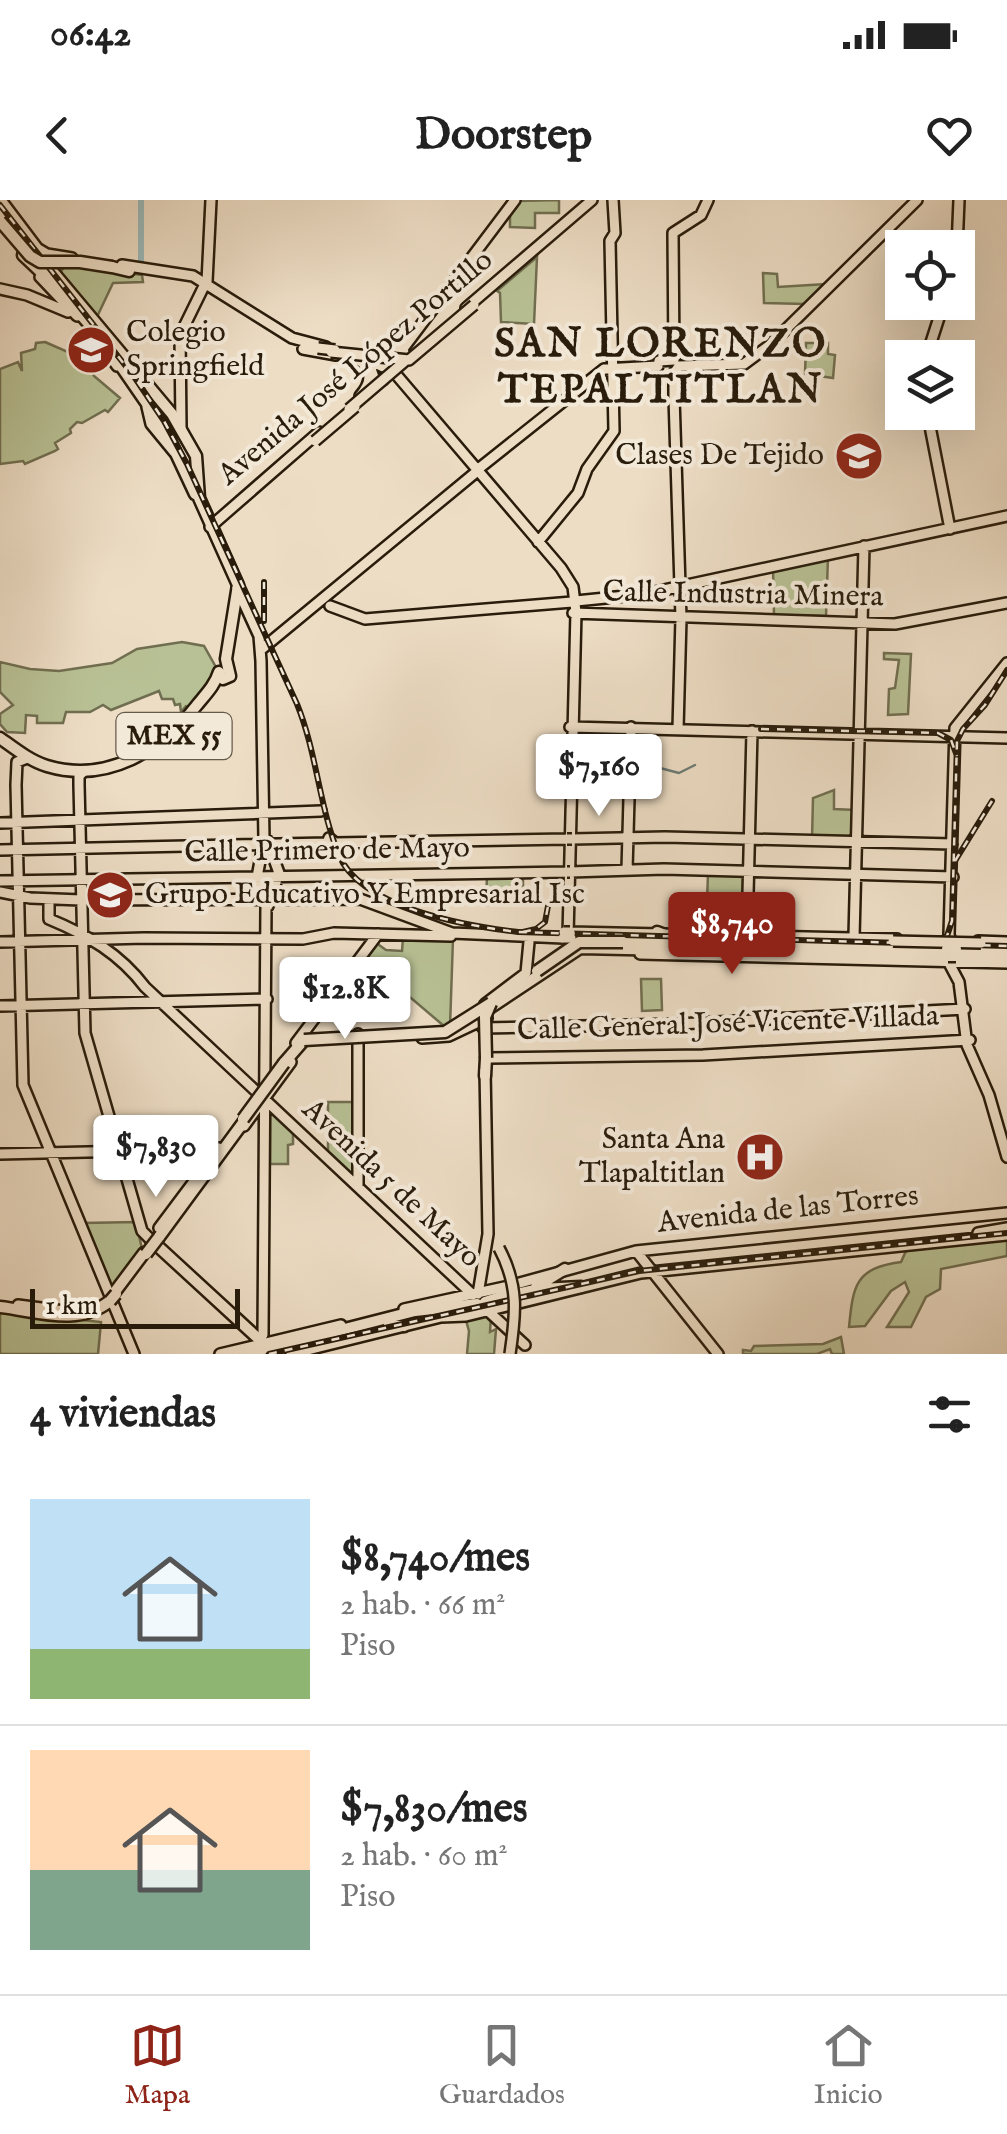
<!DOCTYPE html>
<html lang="es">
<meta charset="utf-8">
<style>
body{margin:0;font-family:"IM FELL English",serif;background:#f6f6f6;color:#222;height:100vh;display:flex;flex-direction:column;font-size:38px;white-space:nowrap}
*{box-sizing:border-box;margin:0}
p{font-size:32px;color:#767676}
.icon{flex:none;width:55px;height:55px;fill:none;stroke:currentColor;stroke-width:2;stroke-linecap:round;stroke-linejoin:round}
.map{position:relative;height:1154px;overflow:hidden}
.panel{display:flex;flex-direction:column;background:#fff;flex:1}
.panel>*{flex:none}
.controls{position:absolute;left:885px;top:30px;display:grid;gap:20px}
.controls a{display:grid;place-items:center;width:90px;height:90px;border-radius:0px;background:#fff;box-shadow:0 10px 40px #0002;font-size:50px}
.scale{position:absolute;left:30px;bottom:25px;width:210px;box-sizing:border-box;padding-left:10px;border:5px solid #291c0b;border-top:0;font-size:28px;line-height:35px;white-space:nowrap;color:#291c0b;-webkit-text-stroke:8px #f3e9d9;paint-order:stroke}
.price{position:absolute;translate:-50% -85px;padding:0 22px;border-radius:10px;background:#fff;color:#222;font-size:32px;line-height:65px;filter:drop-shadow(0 2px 5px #0008)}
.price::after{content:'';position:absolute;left:50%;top:60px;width:30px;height:22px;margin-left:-15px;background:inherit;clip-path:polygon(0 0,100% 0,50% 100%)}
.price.selected{background:#8f2418;color:#fff}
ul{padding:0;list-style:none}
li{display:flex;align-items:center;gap:30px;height:250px;padding:0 30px}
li+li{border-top:2px solid #e0e0e0}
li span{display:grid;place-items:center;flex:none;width:280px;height:200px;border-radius:0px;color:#555}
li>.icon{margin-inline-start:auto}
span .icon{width:120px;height:120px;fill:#fffc;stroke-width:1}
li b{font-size:42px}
h2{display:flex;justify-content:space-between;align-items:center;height:120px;padding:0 30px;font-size:42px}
.status{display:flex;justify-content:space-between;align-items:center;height:70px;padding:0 50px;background:#fff;direction:ltr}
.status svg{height:28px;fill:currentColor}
header{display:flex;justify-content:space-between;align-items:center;height:130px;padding:0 30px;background:#fff;font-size:45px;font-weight:700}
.tab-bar{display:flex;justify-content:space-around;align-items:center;height:140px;border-top:2px solid #e0e0e0;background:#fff;font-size:28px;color:#767676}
.tab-bar a{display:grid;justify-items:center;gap:5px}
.tab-bar .selected{color:#8f2418}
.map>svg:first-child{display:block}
.green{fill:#b8c195;stroke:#706e50;stroke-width:2.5}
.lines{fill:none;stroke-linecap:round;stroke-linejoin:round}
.stream{stroke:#6d7b75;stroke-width:2.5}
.river{stroke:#9bbabb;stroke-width:6}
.highway-tunnel{stroke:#c6b6a0;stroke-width:10;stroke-dasharray:10 5;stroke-linecap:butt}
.major-casing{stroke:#291c0b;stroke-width:14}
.highway-casing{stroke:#291c0b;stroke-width:15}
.major{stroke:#edddc5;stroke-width:9}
.highway{stroke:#edddc5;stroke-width:10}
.rail-casing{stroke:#291c0b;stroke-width:6}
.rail{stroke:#f3e9d9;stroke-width:2.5;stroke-dasharray:8;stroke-linecap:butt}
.major-bridge-casing{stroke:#291c0b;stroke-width:14;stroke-linecap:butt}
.highway-bridge-casing{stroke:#291c0b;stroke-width:15;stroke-linecap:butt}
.major-bridge{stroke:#edddc5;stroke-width:9}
.highway-bridge{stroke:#edddc5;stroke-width:10}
.labels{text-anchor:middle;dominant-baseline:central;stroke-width:8;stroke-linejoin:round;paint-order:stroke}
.shield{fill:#f3e9d9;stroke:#665a49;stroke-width:2.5}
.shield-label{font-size:28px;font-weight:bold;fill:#291c0b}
.poi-label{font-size:30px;fill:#291c0b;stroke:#f3e9d9;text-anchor:start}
.street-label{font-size:30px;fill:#291c0b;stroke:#f3e9d9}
.district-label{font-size:40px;font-weight:bold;letter-spacing:2.5px;fill:#291c0b;stroke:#f3e9d9}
</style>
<div class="status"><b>06:42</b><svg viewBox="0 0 49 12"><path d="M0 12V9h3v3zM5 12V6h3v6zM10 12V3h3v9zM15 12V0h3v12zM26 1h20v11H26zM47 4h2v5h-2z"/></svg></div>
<header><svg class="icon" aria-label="back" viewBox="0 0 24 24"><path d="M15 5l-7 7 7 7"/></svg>Doorstep<svg class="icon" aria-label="heart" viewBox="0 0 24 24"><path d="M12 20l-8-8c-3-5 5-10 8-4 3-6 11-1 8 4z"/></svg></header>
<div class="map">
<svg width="1007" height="1154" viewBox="0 0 1007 1154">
<rect width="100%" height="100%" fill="#edddc5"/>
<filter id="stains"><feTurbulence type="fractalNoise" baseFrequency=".002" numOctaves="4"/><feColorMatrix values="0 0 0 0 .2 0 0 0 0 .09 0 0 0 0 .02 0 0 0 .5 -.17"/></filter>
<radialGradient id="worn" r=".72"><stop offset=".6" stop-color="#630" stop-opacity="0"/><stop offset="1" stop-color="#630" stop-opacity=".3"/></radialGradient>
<!-- green -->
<path class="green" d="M559 0V13H535V28L510 27V12L517 1Z
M537 57 534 124 501 122 500 93 497 91Z
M77 66 142 75 143 82 113 83 96 119 60 73 64 67Z
M763 73 777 74 778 87 827 84 806 104 764 103Z
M45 142 68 152 82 166 90 168 94 176 120 198 108 212 105 210 82 223 77 222 70 229 71 233 55 243 58 249 55 251 25 264 23 261 0 264V169L18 162 22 171 21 153 35 149 36 143Z
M806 143H828V154L835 155 833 178 805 174Z
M828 357 826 416 774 415 773 369Z
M182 442 204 446 217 469 214 470C213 486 197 493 191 507L186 506 181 512 180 504 175 505 173 499H162L159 491 111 510 103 505 90 512H66L63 523H37V516L26 515 25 533 7 532 0 524V514L13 505 0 492V462L30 469 59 471 112 463 137 449Z
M884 453 911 454 908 514 888 515 889 489 895 488 899 460 884 459Z
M834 590V609L855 610 854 640 812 639 813 598Z
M708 673 746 674 745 733 706 732Z
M523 674V704L486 705 487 675Z
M403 738 453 739 450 827 444 826 365 759 375 742 386 750 402 751Z
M641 779H661L662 810 642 811Z
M328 902H356V979L328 954Z
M274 911 293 929V944L288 945V964H270V913Z
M136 1022 142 1049 110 1088 84 1023Z
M1007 1039V1056L941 1069 940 1089 926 1097 911 1127H887L909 1092 905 1082 891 1091 865 1126 849 1127C853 1086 855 1068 901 1062L906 1051Z
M0 1111 101 1122 98 1154H0Z
M481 1114 491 1116 490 1132 496 1129 494 1154H467L469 1131 465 1117Z
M841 1137 844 1154H832L830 1149 817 1154H743V1150L751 1151 754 1146 823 1144Z"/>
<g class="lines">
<!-- stream -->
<path class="stream" d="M962 525 989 497 1004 474
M633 573 660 568 679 573 695 565"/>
<!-- river -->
<path class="river" d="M141 0V64"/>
<!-- highway-tunnel -->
<path class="highway-tunnel" d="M273 1154 295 1148"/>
<!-- major casing -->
<g class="major-casing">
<path id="major" d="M1 0 38 49
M37 48 47 54 72 58
M957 48 959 0
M122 65 193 76 292 138 326 147
M40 77 77 116
M207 82 211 0
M0 89 27 95 68 112
M466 108 592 0
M89 126 117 166
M303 149 336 155
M402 150 515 0
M372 152 395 148 404 152
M349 156C371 163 375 179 360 196
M376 156 394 172 561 368 573 387 576 412 568 736
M926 158 944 102
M674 160 673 33 701 15 708 0
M679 166 744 164 770 145 917 0
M679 166 674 173V197L681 418
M383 167 375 163 371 169 375 180H383
M147 207 151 224 174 252
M928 216 950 329
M181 228 180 135 204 86
M477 270 604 169 658 166 659 161 674 160
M210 327 319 232
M538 342 578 293 587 269 614 231 610 41 615 33 613 0
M237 388 259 436 261 461 264 640 257 677 266 705 263 1135 258 1138
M576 401 645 394 1007 316
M330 406 365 419 572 402
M573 413 895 424 1007 403
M263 448 475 273
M1007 463 955 528 949 735 951 741 950 765 959 782 967 845 989 895 1007 957
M570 527 1007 538
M678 529 681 418
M27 558 17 562 16 585 23 885 134 1154
M84 571 79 576V585L85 833 142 1031 151 1040
M573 574H629
M0 623 321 611
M572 639 665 637 952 644
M267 640 279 673 268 706
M0 650 327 643 329 638 335 643 567 639
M627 670 631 527
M570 672 664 669 953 677
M0 681 567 672
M0 692 30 698 81 700 360 699 452 733 563 738
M49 699V719C88 735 120 754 145 787L473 1095
M570 732 897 739
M747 735 752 531
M854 737 864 346
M978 741 1007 742
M0 742 144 738 303 739 334 733 451 736
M640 754 1007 763
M485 804 526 773 529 742
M0 806 267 799
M483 828 678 824 965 809
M358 834V986
M422 838 449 836 487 818
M296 843 378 734
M488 858 703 855 970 840
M244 926 291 862
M0 954 218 949
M159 1028 219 948
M978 1033 1007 1028
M636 1051 718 1154
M478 1094 488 1034 485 870
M18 1105 72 1112
M404 1109 509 1086 636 1051 1007 1013
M487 1110 525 1145
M220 1154 341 1125
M291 1154 441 1117 466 1116 641 1073 1007 1035"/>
</g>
<!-- highway casing -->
<g class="highway-casing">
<path id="highway" d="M0 13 14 31
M23 55 59 89 93 129
M43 60 172 214 196 256 199 298 238 385 226 459 230 476 223 479
M112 67 129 71
M107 146 165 230 195 294
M0 538C14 548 30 561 47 566 107 584 162 550 197 505 206 494 215 485 219 472
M657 732 676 739
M623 742 947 749
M956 749 1007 750
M956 756 1007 757
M485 811 580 748 948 756
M284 863 304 840
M485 876 486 858
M159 1037 245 920
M151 1040 275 1154
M536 1087 565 1069
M114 1093 144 1053
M517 1094 539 1089 581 1087
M485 1102 510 1094
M0 1107C37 1111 78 1127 110 1101
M389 1125 404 1126
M274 1147 415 1111 477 1104
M316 1147 334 1139
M245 1154 262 1150"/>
</g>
<!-- major -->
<use href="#major" class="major"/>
<!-- highway -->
<use href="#highway" class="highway"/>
<!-- rail casing -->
<g class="rail-casing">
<path id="rail" d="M0 5 135 178 164 221 187 264 297 504C317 553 319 607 339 655 360 708 467 726 518 732L1007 746
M264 421V382
M761 529 938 533 951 540 957 556
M955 661 992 601
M523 732 536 729 545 722 548 706
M928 744 947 736 952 721 957 541 963 529 985 505 1007 470
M269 1154 639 1071 1007 1033"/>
</g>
<!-- rail -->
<use href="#rail" class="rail"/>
<!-- major-bridge casing -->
<g class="major-bridge-casing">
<path id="major-bridge" d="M318 148 335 150
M331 152 409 160 474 105
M349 209 405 161
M315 241 355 207
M567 639H572
M567 672H570
M564 732H570
M563 738H571
M893 741 981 743
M499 1048C519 1086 516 1113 510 1154"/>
</g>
<!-- highway-bridge casing -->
<g class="highway-bridge-casing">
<path id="highway-bridge" d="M0 21 30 56 40 62H80L112 67
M947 749H956
M948 756H956
M537 771 579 742H623
M304 840 445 832 491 803
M486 858 485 817 491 803
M243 919 284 863
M146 1054 159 1037
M110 1101 116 1094"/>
</g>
<!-- major-bridge -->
<use href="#major-bridge" class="major-bridge"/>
<!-- highway-bridge -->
<use href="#highway-bridge" class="highway-bridge"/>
</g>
<!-- icons -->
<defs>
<g id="university-disc" transform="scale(2.5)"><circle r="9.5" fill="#8f2418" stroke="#f3e9d9"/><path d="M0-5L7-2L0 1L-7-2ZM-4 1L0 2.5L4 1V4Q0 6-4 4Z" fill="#fff"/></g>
<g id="hospital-disc" transform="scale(2.5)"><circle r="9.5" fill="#8f2418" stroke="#f3e9d9"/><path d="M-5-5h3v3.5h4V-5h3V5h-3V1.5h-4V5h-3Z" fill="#fff"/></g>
</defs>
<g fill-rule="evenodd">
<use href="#university-disc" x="91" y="150"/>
<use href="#university-disc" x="859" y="256"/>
<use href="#university-disc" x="110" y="695"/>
<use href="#hospital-disc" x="760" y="957"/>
</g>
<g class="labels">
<!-- shield labels -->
<rect class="shield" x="116.5" y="513" width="115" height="46" rx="8"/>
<g class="shield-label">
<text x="174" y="536">MEX 55</text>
</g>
<!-- poi labels -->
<g class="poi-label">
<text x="126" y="133">Colegio<tspan x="126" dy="34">Springfield</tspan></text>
<text x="824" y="256" text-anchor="end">Clases De Tejido</text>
<text x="145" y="695">Grupo Educativo Y Empresarial Isc</text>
<text x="725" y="940" text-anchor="end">Santa Ana<tspan x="725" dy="34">Tlapaltitlan</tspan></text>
</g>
<!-- street labels -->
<g class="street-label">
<text transform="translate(356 168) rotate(-40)">Avenida José López Portillo</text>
<text transform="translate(743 395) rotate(1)">Calle Industria Minera</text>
<text transform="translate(327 651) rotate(-1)">Calle Primero de Mayo</text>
<text transform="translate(728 824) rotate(-2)">Calle General José Vicente Villada</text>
<text transform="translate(391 984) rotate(43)">Avenida 5 de Mayo</text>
<text transform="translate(788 1010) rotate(-6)">Avenida de las Torres</text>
</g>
<!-- district labels -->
<g class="district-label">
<text x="661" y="145">SAN LORENZO<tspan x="661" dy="46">TEPALTITLAN</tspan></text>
</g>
</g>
<rect width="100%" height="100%" filter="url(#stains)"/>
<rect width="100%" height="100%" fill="url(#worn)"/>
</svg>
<div class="controls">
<a><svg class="icon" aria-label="locate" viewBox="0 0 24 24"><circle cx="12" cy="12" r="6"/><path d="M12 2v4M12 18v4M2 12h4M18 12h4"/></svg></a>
<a><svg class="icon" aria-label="layers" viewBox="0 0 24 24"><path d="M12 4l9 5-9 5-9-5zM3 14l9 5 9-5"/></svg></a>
</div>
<div class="scale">1 km</div>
<b class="price" style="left:599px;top:619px">$7,160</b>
<b class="price selected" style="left:732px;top:777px">$8,740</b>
<b class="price" style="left:345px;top:842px">$12.8K</b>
<b class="price" style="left:156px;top:1000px">$7,830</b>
</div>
<section class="panel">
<h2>4 viviendas<svg class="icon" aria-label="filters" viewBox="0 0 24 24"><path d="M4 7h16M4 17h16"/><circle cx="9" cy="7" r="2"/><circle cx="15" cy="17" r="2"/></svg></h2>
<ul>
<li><span style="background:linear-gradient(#bfe0f5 75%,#8fb573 0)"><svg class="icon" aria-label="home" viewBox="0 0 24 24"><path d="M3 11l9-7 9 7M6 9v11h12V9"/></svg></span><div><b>$8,740/mes</b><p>2 hab. · 66 m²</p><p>Piso</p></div></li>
<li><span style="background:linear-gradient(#ffd9b3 60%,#7fa58c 0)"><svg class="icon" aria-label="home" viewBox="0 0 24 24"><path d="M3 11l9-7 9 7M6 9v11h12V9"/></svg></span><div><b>$7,830/mes</b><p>2 hab. · 60 m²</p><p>Piso</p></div></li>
</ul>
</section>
<nav class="tab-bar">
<a class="selected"><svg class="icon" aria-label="map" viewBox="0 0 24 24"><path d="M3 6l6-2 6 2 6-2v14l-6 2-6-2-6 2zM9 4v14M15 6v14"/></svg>Mapa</a>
<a><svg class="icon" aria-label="saved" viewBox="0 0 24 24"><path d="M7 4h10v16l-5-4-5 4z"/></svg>Guardados</a>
<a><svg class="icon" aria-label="home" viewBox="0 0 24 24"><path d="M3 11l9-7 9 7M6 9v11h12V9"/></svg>Inicio</a>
</nav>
